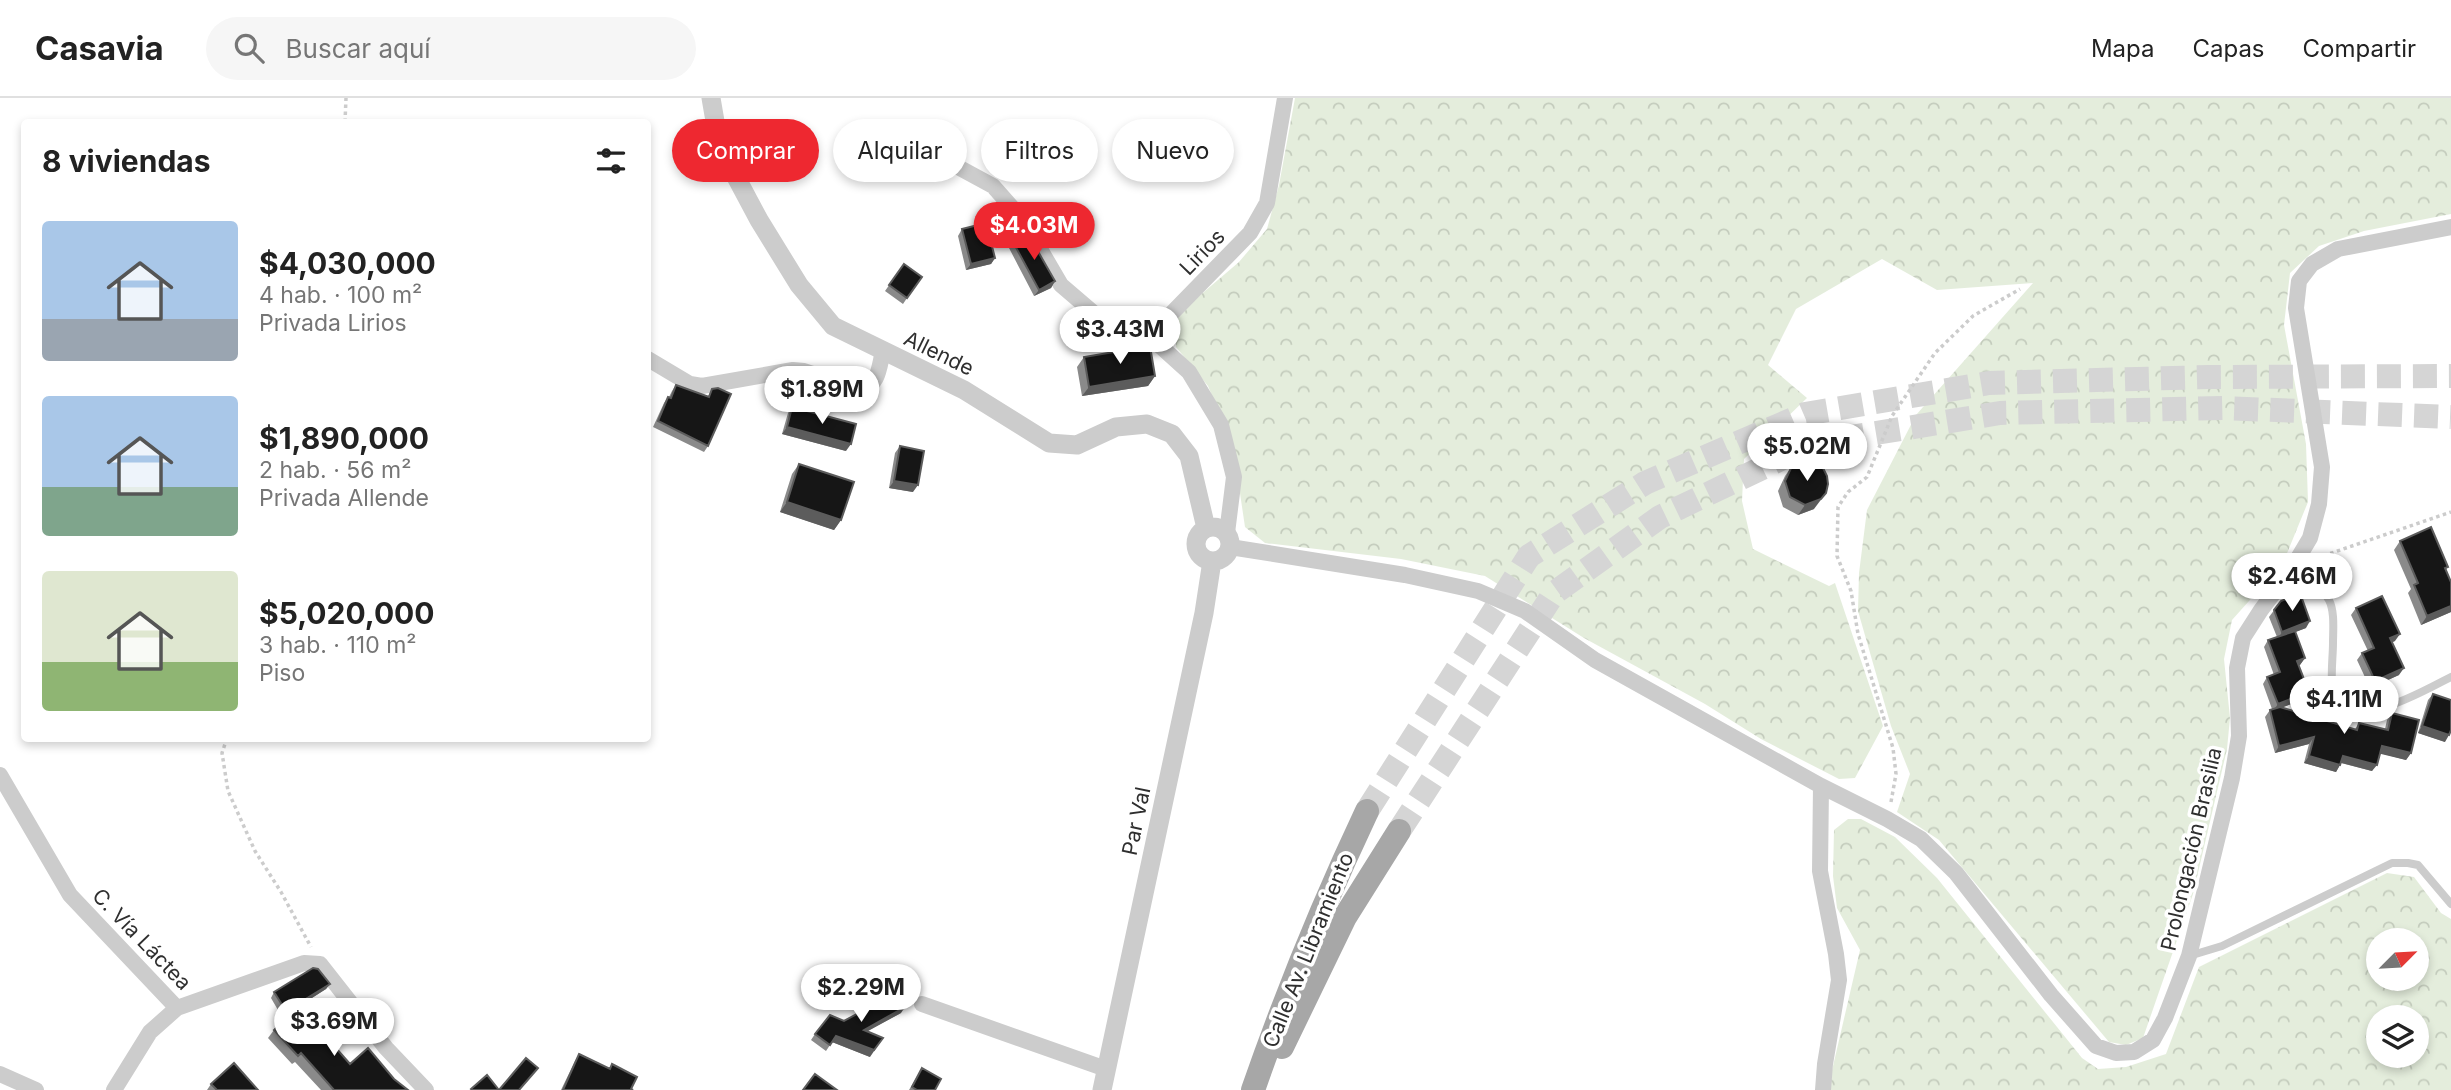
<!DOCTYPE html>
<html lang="es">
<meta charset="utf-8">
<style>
body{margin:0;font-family:Inter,sans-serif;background:#f6f6f6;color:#222;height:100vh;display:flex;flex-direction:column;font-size:26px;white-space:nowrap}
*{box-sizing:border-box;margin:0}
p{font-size:23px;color:#767676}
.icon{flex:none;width:38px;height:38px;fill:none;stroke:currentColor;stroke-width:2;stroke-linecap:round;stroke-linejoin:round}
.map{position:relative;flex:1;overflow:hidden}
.details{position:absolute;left:21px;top:21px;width:630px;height:623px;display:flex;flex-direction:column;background:#fff;border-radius:7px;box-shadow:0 4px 10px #0003}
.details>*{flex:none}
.hud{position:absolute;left:672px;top:21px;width:665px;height:63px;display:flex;gap:14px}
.needle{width:46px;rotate:66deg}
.controls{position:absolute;left:2366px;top:830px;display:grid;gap:14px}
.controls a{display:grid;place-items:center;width:63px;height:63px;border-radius:50%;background:#fff;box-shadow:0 4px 10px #0003;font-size:35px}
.price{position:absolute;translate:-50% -60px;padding:0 16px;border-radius:24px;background:#fff;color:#222;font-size:23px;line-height:46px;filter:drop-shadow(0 2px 4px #0008)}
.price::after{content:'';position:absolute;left:50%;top:42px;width:21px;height:16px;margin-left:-10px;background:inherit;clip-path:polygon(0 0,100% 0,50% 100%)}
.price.on{background:#ee2830;color:#fff}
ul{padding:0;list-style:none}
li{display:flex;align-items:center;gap:21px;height:175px;padding:0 21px}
li span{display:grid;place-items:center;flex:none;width:196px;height:140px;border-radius:7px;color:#555}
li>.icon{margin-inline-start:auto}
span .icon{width:84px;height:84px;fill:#fffc;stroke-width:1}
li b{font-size:30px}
h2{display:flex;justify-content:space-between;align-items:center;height:84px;padding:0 21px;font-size:30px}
.chip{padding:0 24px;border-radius:32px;background:#fff;box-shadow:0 4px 10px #0003;font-size:24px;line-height:63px}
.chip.on{background:#ee2830;color:#fff}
header{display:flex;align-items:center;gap:42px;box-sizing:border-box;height:98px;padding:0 35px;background:#fff;border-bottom:2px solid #e0e0e0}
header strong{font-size:33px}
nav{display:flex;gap:38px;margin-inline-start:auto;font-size:24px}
.search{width:490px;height:63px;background:#f6f6f6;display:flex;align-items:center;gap:18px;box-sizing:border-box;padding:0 24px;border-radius:38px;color:#767676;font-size:26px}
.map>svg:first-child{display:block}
.forest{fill:url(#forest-crowns);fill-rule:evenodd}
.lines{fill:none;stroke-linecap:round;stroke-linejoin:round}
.primary-tunnel{stroke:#d5d5d5;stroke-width:24;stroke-dasharray:24 12;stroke-linecap:butt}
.path{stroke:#ccc;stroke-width:3.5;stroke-dasharray:3.5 3.5;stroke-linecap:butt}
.service{stroke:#ccc;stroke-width:8}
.minor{stroke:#ccc;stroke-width:16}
.tertiary{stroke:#ccc;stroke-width:19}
.primary{stroke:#a7a7a7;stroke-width:24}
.wall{fill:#8a8a8a}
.shaded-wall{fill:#5c5c5c}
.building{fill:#161616;stroke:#5c5c5c;stroke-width:2}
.labels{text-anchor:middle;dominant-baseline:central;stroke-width:7;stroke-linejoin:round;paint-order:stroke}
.street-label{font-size:21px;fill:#2f2f2f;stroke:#fff}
</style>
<header>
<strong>Casavia</strong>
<div class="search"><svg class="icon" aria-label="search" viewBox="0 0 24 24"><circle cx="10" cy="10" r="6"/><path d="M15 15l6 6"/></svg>Buscar aquí</div>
<nav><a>Mapa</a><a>Capas</a><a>Compartir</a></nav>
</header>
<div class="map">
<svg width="2451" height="992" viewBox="0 0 2451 992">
<defs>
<pattern id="forest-crowns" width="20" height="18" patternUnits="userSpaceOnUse" patternTransform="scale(1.75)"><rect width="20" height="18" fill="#e4eddc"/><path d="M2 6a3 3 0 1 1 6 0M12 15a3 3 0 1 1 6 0" fill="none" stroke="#c4ccbd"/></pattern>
</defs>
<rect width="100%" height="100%" fill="#fff"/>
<!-- forest -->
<path class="forest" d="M1295 0H2451V116L2364 133 2319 148 2290 175 2284 227 2306 346 2308 404 2283 465 2232 522 2224 561 2230 620 2227 651 2193 796 2143 940 2126 947 2109 944 1939 742 1897 714 1910 676 1891 628 1858 513 1859 475 1867 412 1916 317 2033 185 1937 192 1882 161 1796 211 1768 267 1807 300 1744 361 1742 403 1753 451 1829 488 1835 485 1883 628 1855 680 1839 681 1761 641 1705 606 1584 540 1485 478 1401 461 1265 445 1245 429 1233 348 1208 288 1176 249 1175 223 1198 199 1239 164 1267 131 1279 87Z
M1848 721H1861L1895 739 1937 780 2082 960 2098 971 2126 969 2166 956 2199 869 2387 775 2414 779 2441 815 2451 821V992H1829L1830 981 1860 852 1837 810 1833 778 1834 732ZM2378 842H2417V880H2378ZM2378 919H2417V957H2378Z"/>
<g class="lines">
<!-- primary-tunnel -->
<path class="primary-tunnel" d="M1367 713 1529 458 1645 385 1805 316 1989 285 2209 279 2451 278
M1399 733 1554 495 1660 419 1814 345 2000 315 2223 310 2451 319"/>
<!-- path -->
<path class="path" d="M345 24 346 0
M2317 460 2451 414
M227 640 222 655 228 693 255 753 281 794 311 849
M1891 704 1896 676 1893 650 1858 536 1851 493 1837 458 1838 409 1848 394 1867 379 1892 318 1935 255 1973 218 2020 191"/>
<!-- service -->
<path class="service" d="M2291 472C2303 481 2322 489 2329 502 2335 514 2333 532 2333 545 2333 560 2330 579 2333 594 2343 641 2427 591 2451 579
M2189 858 2222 848 2392 765H2408L2418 767 2451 806"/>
<!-- minor -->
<path class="minor" d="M923 60 958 69 993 88 1023 122 1061 187 1096 217 1158 246
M648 261 690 286 702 288 793 272 804 273 861 292C879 287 879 269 883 253
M1227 435 1234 379 1221 327 1189 274 1158 246 1171 216 1250 135 1267 105 1285 0
M1230 449 1405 477 1478 493 1525 513 1595 562 1821 688 1887 721 1921 741 1956 775 2051 897 2096 948 2116 955 2134 954 2153 942 2165 920 2189 858 2232 680 2239 638 2237 570 2243 540 2261 512 2291 472 2310 440 2319 406 2322 369 2296 210 2299 183 2312 166 2338 151 2451 129
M0 677 70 797 177 910
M1821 688 1820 773 1836 856 1839 882 1825 966 1823 992
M922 906 1106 971
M0 976 36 992
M114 992 150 934 177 910 304 865 320 866 386 950 426 992"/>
<!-- tertiary -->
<path class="tertiary" d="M711 0 716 29 727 62 759 122 799 187 833 228 964 292 1049 345 1077 347 1116 329 1147 326 1172 336 1189 358 1206 430
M1196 446a17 17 0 1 1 34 0a17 17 0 1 1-34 0Z
M1102 992 1204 515 1212 463"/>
<!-- primary -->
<path class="primary" d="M1282 949 1345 819 1399 733
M1253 992C1286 897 1324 804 1367 713"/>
</g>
<!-- wall -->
<path class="wall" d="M962 131 995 160 991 166 966 172 958 138Z
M1013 144 1055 183 1051 190 1034 198 1009 150Z
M904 166 907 200 903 206 885 193Z
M1084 259 1155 278 1148 288 1082 298 1077 269Z
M676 287 708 298 712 291 708 348 704 354 653 329 664 305 668 299H669L672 293Z
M792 309 846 353 782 336 788 315Z
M900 348 913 394 889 390 895 355Z
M799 366 841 422 834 432 780 414 792 376Z
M1792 368 1814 411 1798 417 1783 409 1778 393 1785 378Z
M2400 443 2448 469 2446 472 2451 514 2421 527 2408 495 2411 491 2394 452Z
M2281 503 2306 530 2295 534 2305 560 2299 568 2309 594 2304 601 2281 610 2355 631 2359 625 2385 631 2387 622 2392 615 2411 655 2406 662 2380 655 2372 673 2341 665 2336 674 2304 665 2309 646 2275 655 2265 619 2270 612 2272 611 2263 586 2267 579 2274 577 2264 549 2268 542 2277 539 2269 519Z
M2356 510 2395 543 2392 544 2399 577 2370 590 2357 562 2362 555 2368 553 2351 517Z
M2433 596 2445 644 2418 635 2428 602Z
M330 886 326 891 282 919 271 900 274 894Z
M901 915 867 933 870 959 832 944 826 953 811 942 815 936 844 923Z
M274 932 350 966 394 981 408 992H321L295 964 292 966 268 940Z
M579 956 609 970 612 966 631 991 633 992H561L575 963Z
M922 970 935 992H909Z
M211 986 258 992H207Z"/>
<!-- shaded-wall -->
<path class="shaded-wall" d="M995 160 991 166 966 172 971 166Z
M1055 183 1051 190 1034 198 1039 192Z
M1155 278 1148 288 1082 298 1089 289Z
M787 329 851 346 846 353 782 336Z
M894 383 918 387 913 394 889 390Z
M1826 395 1814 411 1798 417 1805 407Z
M787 404 841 422 834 432 780 414Z
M2451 508V514L2421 527 2427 518Z
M2310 523 2306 530 2278 541 2282 534Z
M2400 536 2395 543 2386 547 2390 540Z
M2305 560 2300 567 2292 570 2297 563Z
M2404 570 2399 577 2370 590 2375 583Z
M2309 594 2304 601 2273 613 2278 606Z
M2422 628 2449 637 2445 644 2418 635Z
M2314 639 2309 646 2275 655 2279 648Z
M2382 648 2411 655 2406 662 2377 655Z
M2309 658 2340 667 2336 674 2304 665Z
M2343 658 2377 667 2372 673 2338 664Z
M330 886 326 891 282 919 286 913Z
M905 909 901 915 859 938 864 932Z
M836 938 883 940 870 959 832 944Z"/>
<!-- building -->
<path class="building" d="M986 125 995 160 971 166 962 131Z
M1028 136 1055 183 1039 192 1013 144Z
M904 166 922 179 907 200 889 187Z
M1150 248 1155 278 1089 289 1084 259Z
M676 287 709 299 712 291 718 290 731 296 708 348 658 323 668 299 671 300Z
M792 309 856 326 851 346 787 329Z
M900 348 924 353 918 387 894 383Z
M1808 363 1823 370 1827 378 1828 386 1826 395 1821 401 1805 407 1790 399 1785 383 1792 368Z
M799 366 854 384 841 422 787 404Z
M2431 429 2448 469 2445 470 2451 484V508L2427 518 2414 487 2418 485 2400 443Z
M2300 495 2310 523 2282 534 2274 512 2281 503Z
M2382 498 2400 536 2390 540 2404 570 2375 583 2362 555 2374 550 2356 510Z
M2295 533 2305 560 2297 563 2309 594 2278 606 2267 579 2280 574 2268 542Z
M2433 596 2451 602V632L2449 637 2422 628Z
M2280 609 2357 632 2359 625 2388 632 2392 615 2419 622 2411 655 2382 648 2377 667 2343 658 2340 667 2309 658 2314 639 2279 648 2270 612Z
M313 870 318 871 330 886 286 913 274 894Z
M897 894 905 909 864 932 883 940 874 952 836 938 830 947 815 936 830 917 844 923Z
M299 908 350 966 368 950 394 981 408 992H334L301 955 298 958 274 932Z
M579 956 610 971 612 966 637 979 631 991 633 992H563Z
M526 960 538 970 519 992H472L471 991 487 977 499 992Z
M234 965 258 992H217L211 986Z
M922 970 941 981 935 992H917L912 989Z
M815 976 837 992H803Z"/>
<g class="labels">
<!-- street labels -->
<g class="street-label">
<text transform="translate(1202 154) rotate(-46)">Lirios</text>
<text transform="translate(939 255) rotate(26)">Allende</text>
<text transform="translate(1136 723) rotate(-78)">Par Val</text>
<text transform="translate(2191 751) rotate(-77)">Prolongación Brasilia</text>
<text transform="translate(142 841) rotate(46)">C. Vía Láctea</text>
<text transform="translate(1308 852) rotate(-68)">Calle Av. Libramiento</text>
</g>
</g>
</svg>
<div class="controls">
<a><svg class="needle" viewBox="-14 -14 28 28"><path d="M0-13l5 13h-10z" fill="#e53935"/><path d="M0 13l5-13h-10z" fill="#767676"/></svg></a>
<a><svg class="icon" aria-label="layers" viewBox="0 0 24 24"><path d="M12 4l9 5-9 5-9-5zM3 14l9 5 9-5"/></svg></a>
</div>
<b class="price on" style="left:1034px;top:164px">$4.03M</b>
<b class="price" style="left:1120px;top:268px">$3.43M</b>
<b class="price" style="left:822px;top:328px">$1.89M</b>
<b class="price" style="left:1807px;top:385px">$5.02M</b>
<b class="price" style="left:2292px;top:515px">$2.46M</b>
<b class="price" style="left:2344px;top:638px">$4.11M</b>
<b class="price" style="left:861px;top:926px">$2.29M</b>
<b class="price" style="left:334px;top:960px">$3.69M</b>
<div class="hud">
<a class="chip on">Comprar</a>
<a class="chip">Alquilar</a>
<a class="chip">Filtros</a>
<a class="chip">Nuevo</a>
</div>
<section class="details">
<h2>8 viviendas<svg class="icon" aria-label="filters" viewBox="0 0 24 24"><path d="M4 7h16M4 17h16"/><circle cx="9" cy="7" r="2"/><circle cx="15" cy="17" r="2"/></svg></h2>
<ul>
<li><span style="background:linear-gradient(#a9c7e8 70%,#9aa5b1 0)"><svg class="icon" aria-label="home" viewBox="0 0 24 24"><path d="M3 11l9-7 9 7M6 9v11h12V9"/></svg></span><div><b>$4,030,000</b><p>4 hab. · 100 m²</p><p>Privada Lirios</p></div></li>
<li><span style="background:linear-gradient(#a9c7e8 65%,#7fa58c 0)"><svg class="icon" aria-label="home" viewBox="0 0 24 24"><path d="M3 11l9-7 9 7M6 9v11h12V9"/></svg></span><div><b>$1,890,000</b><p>2 hab. · 56 m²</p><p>Privada Allende</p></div></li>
<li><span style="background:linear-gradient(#dfe7d0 65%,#8fb573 0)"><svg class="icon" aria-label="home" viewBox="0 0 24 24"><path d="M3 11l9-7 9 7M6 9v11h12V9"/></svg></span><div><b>$5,020,000</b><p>3 hab. · 110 m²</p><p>Piso</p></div></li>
</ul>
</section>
</div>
